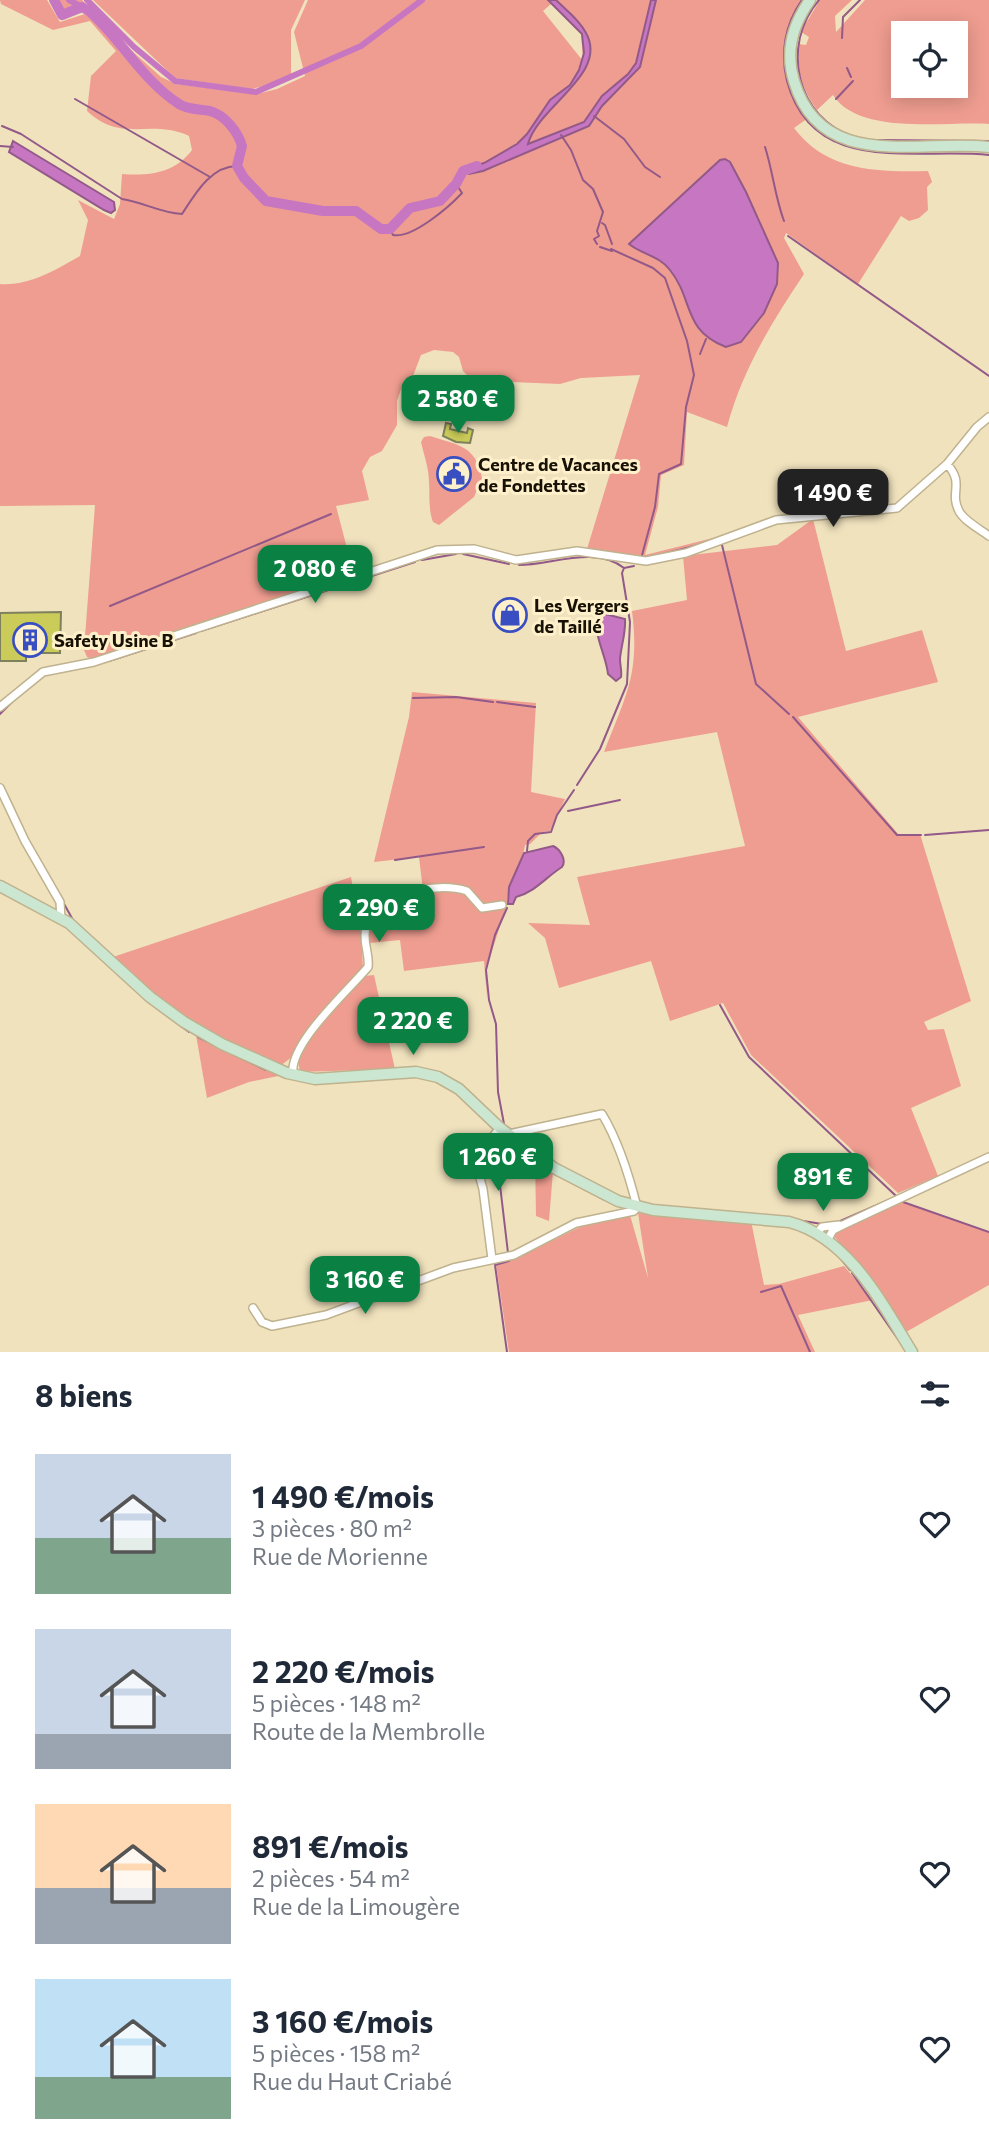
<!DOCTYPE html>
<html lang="fr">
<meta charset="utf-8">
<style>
body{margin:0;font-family:Commissioner,sans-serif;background:#f6f6f7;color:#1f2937;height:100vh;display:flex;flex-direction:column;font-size:26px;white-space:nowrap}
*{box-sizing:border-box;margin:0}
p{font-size:23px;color:#747a83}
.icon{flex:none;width:38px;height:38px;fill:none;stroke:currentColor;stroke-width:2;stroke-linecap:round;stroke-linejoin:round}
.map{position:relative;height:1352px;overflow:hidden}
.details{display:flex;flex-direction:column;background:#fff;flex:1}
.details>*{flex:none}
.fabs{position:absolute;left:891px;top:21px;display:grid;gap:14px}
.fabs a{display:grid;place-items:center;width:77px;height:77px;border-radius:0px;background:#fff;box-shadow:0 4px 18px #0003;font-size:35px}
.price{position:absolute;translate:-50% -60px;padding:0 16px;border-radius:14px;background:#0b8043;color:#fff;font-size:23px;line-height:46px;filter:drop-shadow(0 2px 4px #0008)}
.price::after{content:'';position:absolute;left:50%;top:42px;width:21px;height:16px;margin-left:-10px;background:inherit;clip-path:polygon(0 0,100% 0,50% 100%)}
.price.selected{background:#222;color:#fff}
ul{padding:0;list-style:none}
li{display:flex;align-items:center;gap:21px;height:175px;padding:0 35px}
li span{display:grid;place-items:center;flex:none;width:196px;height:140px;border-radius:0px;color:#555}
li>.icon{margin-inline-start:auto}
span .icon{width:84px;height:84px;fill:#fffc;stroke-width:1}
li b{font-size:30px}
h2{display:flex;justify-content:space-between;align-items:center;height:84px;padding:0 35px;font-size:30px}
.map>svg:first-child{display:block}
.green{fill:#ef9d90;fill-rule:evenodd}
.water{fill:#c777c1;stroke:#925989;stroke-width:2}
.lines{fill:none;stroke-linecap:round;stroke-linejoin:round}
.stream{stroke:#925989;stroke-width:2}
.canal{stroke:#c777c1;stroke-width:6}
.river{stroke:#c777c1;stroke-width:10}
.building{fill:#cacb58;stroke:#7f805d;stroke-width:2}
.street-casing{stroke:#bfb28e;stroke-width:10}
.secondary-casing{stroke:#bfb28e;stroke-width:13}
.street{stroke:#fff;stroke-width:7}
.secondary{stroke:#cbe7d2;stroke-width:10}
.labels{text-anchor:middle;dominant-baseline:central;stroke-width:6;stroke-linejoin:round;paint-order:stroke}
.poi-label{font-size:18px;font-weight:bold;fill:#171205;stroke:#fef0ca;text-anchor:start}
</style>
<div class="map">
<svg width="989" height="1352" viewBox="0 0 989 1352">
<rect width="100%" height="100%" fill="#f0e2bd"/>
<!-- green -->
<path class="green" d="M0 0H47L60 22 88 13 117 44 145 80 182 107 216 113 233 128C214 102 195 115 172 97 139 70 118 33 85 6L63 13 55 0H82L132 51 161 77 176 84 257 94 277 89 305 76 294 32 308 0H802C776 40 779 81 808 118L794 128C827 172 878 172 928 171L932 182 927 187 928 210 919 218 909 221 901 216 858 284 786 233 784 238 804 274C772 322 742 370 727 427L687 412 684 465 661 475 658 507 645 555 721 536 682 550 641 559 587 549 640 375 581 378 560 384 512 382 503 388 500 403 485 414 477 408 472 380 463 371 459 357 453 352 434 350 421 355 413 376 404 380 397 401V425L382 451 370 457 362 471 369 500 336 506 354 575 92 659 87 657 84 650 95 505 0 506V284C30 286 55 270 80 256L88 220 78 200 114 219 120 204 122 174C150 176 175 173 192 150L189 136C150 118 122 144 87 111L91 76 116 51 90 21 53 30 1 4ZM551 4 581 33 583 61 543 11Z
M93 0H305L291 30V76L265 86 251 89 175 78Z
M820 0H852L835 16 836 32 865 0H989V124C946 121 859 136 833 95L817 110C802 90 796 69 798 44L806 45 809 37 801 32 803 28ZM956 33V86H903V33Z
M430 436C457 445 476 445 482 478L474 497 439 525 433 522C428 508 430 496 429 482 429 469 424 455 421 442L424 437Z
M813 519 846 651 922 630 938 682 798 717 899 835 920 834 971 1001 924 1022 928 1030 944 1029 961 1086 911 1108 938 1176 898 1193 751 1055 723 1003 670 1021 651 961 559 988 545 938 528 923 590 925 577 877 745 846 717 732 604 752C626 695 640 674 632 611L687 600 683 556 777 545Z
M412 692 536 703 531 792 565 799 550 831 542 832 530 844 525 845C522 866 507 881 507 905L503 903 502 907H506L486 970 487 998 484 961 404 971 400 940 370 943 369 928 379 907 423 890 419 857 374 862 409 717Z
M351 877 361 934 363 968 305 1034 292 1057 280 1066 209 1032 166 1005 113 957Z
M374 975 395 1069 300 1072 298 1060 311 1038 357 983 365 976Z
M196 1035 283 1075 249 1082 207 1098Z
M535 1158 553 1171 549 1221 536 1216Z
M900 1201 989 1232V1285L906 1332 878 1290 834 1236 841 1228Z
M638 1213 751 1221 764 1285 779 1284 844 1266 873 1300 798 1315 815 1352H509L496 1264 508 1262 588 1223 630 1215 648 1278Z"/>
<!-- water -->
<path class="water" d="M548 0H556C566 10 580 20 586 33 609 74 538 106 528 144L584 122 602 96 628 74 636 63 651 0H656L640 67 602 106 589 126 483 171 469 174 464 169 484 163 517 144 527 134 550 100 570 85 579 70 584 53 582 34Z
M13 141 114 202 115 210 111 213 104 210 9 152Z
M725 159 730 162 746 192 778 263 777 284 764 313 741 342 726 347C682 330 694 300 670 270 660 256 641 254 629 244L720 160Z
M605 614 625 619C626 633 621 646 620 659 620 666 622 670 621 677L616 681 608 674C606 655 594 637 597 618Z
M553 846C560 849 567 860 562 867 546 877 535 892 516 897L513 904H508L509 887 524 853Z"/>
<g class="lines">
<!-- stream -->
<path class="stream" d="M802 0C785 24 780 53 787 81 813 178 916 147 989 155
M819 0C780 45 796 119 855 137
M842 38 843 17 860 0
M847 68 851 77
M75 99 210 177
M836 99 853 81
M594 116 624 139 645 167 660 177
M2 126 21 134 122 199C143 202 160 213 182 214 195 194 211 166 237 166
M561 135 571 150 583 180 593 189 603 212 597 231 599 236 594 239 597 244
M875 140 989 141
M0 146 13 147
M765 147C773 172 775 197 784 221
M602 223 605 225 612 244
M390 229 393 235C412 239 449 207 462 193L456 184
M788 236 989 376
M600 247 612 251
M611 249 653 268 665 278 687 341 694 375 686 407 681 464 659 474 655 507 641 559
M700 354 706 339
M722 545 756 684 789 714
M463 554 509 564
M663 554 698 545
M422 560 456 554
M519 565C551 565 595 545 624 568
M110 606 331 514
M201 631 415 562
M109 661 196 633
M413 698 456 697 493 702
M497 702 535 707
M0 714 12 702
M793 717 897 835H921
M577 785 600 749 627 684 630 622 622 573 624 568 634 566
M568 811 620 800
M925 835 989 830
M527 851 528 841 535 834 551 832 557 815 574 790
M395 860 484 847
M63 902 73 920
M720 1005 749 1057 895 1195
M154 1006 189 1032
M198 1037 216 1046
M224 1050 266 1070
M504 1124 498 1092 496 1024 489 1000 486 970 495 935 507 908
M502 1133 500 1185 508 1253
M555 1174 605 1200
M903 1202 989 1232
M696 1209 753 1214
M797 1220 822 1224
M838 1222 900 1195
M833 1238 840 1245
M841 1259 850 1270
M852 1273 902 1345
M761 1292 781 1286 810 1352
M507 1352 495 1265 509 1261"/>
<!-- canal -->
<path class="canal" d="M69 0 82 7
M87 0 134 47 175 81 256 92 361 46 422 0"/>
<!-- river -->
<path class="river" d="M54 0 62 15 82 7 89 11C122 40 142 80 179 104 188 110 200 109 210 111 225 115 238 132 242 146L237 166 244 178 266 201 323 211H356L381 229H390L410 208 440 201 456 184 463 171 477 166"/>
</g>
<!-- building -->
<path class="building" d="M446 423 451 424 450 429 467 433 468 428 473 430 470 443 456 442 443 436Z
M61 612 60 653H26V661H0V613Z"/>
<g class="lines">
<!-- street casing -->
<g class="street-casing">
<path id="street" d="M947 464C965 484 949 492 959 511 964 521 980 529 989 536
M0 707 43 672 94 662 437 550 474 549 516 560 577 551 646 561 686 553 776 520 897 508 947 464 977 427 989 417
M0 788 25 841 60 902 61 919
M293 1075C288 1044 348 991 368 967 370 954 362 942 366 928 376 893 437 881 467 891L482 908 502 905
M818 1232 822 1227 839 1225
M828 1239 833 1230 843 1225 989 1157
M492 1259 483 1189 476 1164 480 1152 500 1128
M253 1308 262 1322 272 1326 326 1315 453 1268 514 1255 576 1223 634 1211 637 1207C629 1175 619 1142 602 1114L509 1134"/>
</g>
<!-- secondary casing -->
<g class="secondary-casing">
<path id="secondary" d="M810 0C793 24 785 52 794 81 821 173 920 139 989 147
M0 886 69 923 150 997 184 1022 222 1044 287 1073 315 1079 416 1072 438 1077 459 1089 500 1128 554 1168 618 1201 653 1210 789 1222C848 1237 882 1303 912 1352"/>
</g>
<!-- street -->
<use href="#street" class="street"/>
<!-- secondary -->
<use href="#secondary" class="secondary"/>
</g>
<!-- icons -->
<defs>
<g id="civic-ring" transform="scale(1.75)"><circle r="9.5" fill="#fef0ca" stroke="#384ec1" stroke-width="1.5"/><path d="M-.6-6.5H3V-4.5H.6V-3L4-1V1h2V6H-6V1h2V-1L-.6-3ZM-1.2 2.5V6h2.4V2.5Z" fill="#384ec1"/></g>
<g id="shop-ring" transform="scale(1.75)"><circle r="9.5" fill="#fef0ca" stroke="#384ec1" stroke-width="1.5"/><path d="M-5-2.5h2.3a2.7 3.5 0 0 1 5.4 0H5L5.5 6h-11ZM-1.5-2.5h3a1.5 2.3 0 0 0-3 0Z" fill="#384ec1"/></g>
<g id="building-ring" transform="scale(1.75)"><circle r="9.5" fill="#fef0ca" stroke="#384ec1" stroke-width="1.5"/><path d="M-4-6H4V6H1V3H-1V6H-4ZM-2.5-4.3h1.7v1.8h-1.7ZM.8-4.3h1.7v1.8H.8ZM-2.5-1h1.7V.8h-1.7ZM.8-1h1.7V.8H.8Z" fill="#384ec1"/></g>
</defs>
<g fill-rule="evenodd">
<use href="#civic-ring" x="454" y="474"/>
<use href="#shop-ring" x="510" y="615"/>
<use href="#building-ring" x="30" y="640"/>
</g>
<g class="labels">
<!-- poi labels -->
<g class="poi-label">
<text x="478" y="464">Centre de Vacances<tspan x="478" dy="21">de Fondettes</tspan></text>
<text x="534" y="605">Les Vergers<tspan x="534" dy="21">de Taillé</tspan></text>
<text x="54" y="640">Safety Usine B</text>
</g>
</g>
</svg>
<div class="fabs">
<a><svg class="icon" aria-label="locate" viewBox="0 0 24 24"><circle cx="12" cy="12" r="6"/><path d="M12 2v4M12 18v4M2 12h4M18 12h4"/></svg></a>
</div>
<b class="price" style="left:458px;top:435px">2 580 €</b>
<b class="price selected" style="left:833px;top:529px">1 490 €</b>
<b class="price" style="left:315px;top:605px">2 080 €</b>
<b class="price" style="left:379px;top:944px">2 290 €</b>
<b class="price" style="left:413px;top:1057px">2 220 €</b>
<b class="price" style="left:498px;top:1193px">1 260 €</b>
<b class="price" style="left:823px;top:1213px">891 €</b>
<b class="price" style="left:365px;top:1316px">3 160 €</b>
</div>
<section class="details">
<h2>8 biens<svg class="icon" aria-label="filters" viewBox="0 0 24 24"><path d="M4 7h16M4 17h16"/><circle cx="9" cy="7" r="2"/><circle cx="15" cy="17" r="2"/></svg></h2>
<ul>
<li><span style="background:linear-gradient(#c9d6e8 60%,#7fa58c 0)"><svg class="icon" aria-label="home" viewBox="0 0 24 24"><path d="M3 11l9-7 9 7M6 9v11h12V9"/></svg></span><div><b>1 490 €/mois</b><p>3 pièces · 80 m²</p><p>Rue de Morienne</p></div><svg class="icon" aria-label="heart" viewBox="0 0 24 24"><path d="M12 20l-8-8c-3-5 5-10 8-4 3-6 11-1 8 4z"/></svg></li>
<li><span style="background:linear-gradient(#c9d6e8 75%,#9aa5b1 0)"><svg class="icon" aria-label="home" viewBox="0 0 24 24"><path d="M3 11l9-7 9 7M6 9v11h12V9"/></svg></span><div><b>2 220 €/mois</b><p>5 pièces · 148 m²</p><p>Route de la Membrolle</p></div><svg class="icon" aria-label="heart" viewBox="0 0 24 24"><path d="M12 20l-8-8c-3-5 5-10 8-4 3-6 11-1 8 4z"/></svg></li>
<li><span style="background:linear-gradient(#ffd9b3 60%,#9aa5b1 0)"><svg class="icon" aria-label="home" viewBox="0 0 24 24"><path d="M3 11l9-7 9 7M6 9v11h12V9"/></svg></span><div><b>891 €/mois</b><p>2 pièces · 54 m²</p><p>Rue de la Limougère</p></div><svg class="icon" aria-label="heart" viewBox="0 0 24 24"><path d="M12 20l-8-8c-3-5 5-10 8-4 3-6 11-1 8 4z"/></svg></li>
<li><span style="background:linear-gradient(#bfe0f5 70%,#7fa58c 0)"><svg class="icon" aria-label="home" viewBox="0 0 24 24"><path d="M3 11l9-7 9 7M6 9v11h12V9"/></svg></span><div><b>3 160 €/mois</b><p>5 pièces · 158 m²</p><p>Rue du Haut Criabé</p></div><svg class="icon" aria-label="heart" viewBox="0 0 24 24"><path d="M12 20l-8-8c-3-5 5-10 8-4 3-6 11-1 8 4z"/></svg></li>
</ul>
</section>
